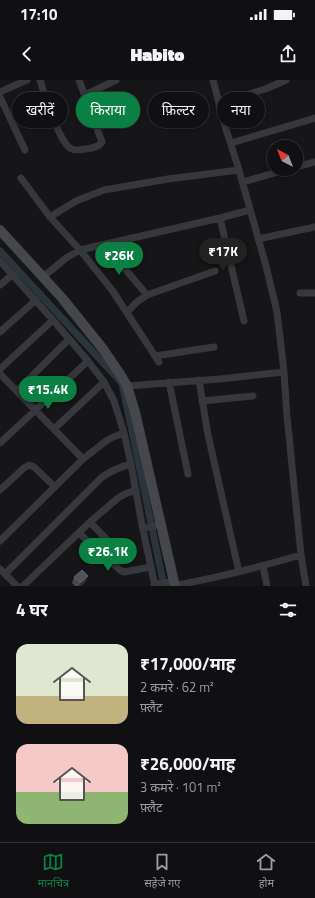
<!DOCTYPE html>
<html lang="hi">
<meta charset="utf-8">
<style>
body{margin:0;font-family:"Titillium Web","Noto Sans Devanagari",sans-serif;background:#19191b;color:#f1f3f6;height:100vh;display:flex;flex-direction:column;font-size:15px;white-space:nowrap}
*{box-sizing:border-box;margin:0}
p{font-size:13px;color:#9c9d9f}
.icon{flex:none;width:22px;height:22px;fill:none;stroke:currentColor;stroke-width:2;stroke-linecap:round;stroke-linejoin:round}
.map{position:relative;height:506px;overflow:hidden}
.drawer{display:flex;flex-direction:column;background:#101012;flex:1}
.drawer>*{flex:none}
.banner{position:absolute;left:12px;top:12px;width:291px;height:36px;display:flex;gap:8px}
.needle{width:26px;rotate:318deg}
.buttons{position:absolute;left:267px;top:60px;display:grid;gap:8px}
.buttons a{display:grid;place-items:center;width:36px;height:36px;border-radius:50%;background:#101012;box-shadow:0 2px 6px #0003,0 0 0 1px #303032;font-size:20px}
.price{position:absolute;translate:-50% -34px;padding:0 9px;border-radius:14px;background:#0b8043;color:#fff;font-size:13px;line-height:26px;filter:drop-shadow(0 1px 2px #0008)}
.price::after{content:'';position:absolute;left:50%;top:24px;width:12px;height:9px;margin-left:-6px;background:inherit;clip-path:polygon(0 0,100% 0,50% 100%)}
.price.on{background:#222;color:#fff}
ul{padding:0;list-style:none}
li{display:flex;align-items:center;gap:12px;height:100px;padding:0 16px}
li span{display:grid;place-items:center;flex:none;width:112px;height:80px;border-radius:12px;color:#555}
li>.icon{margin-inline-start:auto}
span .icon{width:48px;height:48px;fill:#fffc;stroke-width:1}
li b{font-size:17px}
h2{display:flex;justify-content:space-between;align-items:center;height:48px;padding:0 16px;font-size:17px}
.tag{padding:0 14px;border-radius:18px;background:#101012;box-shadow:0 2px 6px #0003,0 0 0 1px #303032;font-size:14px;line-height:36px}
.tag.on{background:#0b8043;color:#fff}
.status{display:flex;justify-content:space-between;align-items:center;height:28px;padding:0 20px;background:#101012;direction:ltr}
.status svg{height:11px;fill:currentColor}
header{display:flex;justify-content:space-between;align-items:center;height:52px;padding:0 16px;background:#101012;font-size:18px;font-weight:800}
.dock{display:flex;justify-content:space-around;align-items:center;height:56px;border-top:1px solid #303032;background:#101012;font-size:11px;color:#9c9d9f}
.dock a{display:grid;justify-items:center;gap:2px}
.dock .on{color:#0b8043}
.map>svg:first-child{display:block}
.lines{fill:none;stroke-linecap:round;stroke-linejoin:round}
.canal{stroke:#2c353c;stroke-width:7}
.street{stroke:#37383d;stroke-width:7}
.secondary{stroke:#45474d;stroke-width:10}
.wall{fill:#47494d}
.shaded-wall{fill:#2f3033}
.building{fill:#525359;stroke:#5f6168}
</style>
<div class="status"><b>17:10</b><svg viewBox="0 0 49 12"><path d="M0 12V9h3v3zM5 12V6h3v6zM10 12V3h3v9zM15 12V0h3v12zM26 1h20v11H26zM47 4h2v5h-2z"/></svg></div>
<header><svg class="icon" aria-label="back" viewBox="0 0 24 24"><path d="M15 5l-7 7 7 7"/></svg>Habito<svg class="icon" aria-label="share" viewBox="0 0 24 24"><path d="M12 15V3M7 8l5-5 5 5M5 13v7h14v-7"/></svg></header>
<div class="map">
<svg width="315" height="506" viewBox="0 0 315 506">
<rect width="100%" height="100%" fill="#161618"/>
<g class="lines">
<!-- canal -->
<path class="canal" d="M0 171 122 303 164 506"/>
<!-- street -->
<path class="street" d="M40 0C44 14 59 61 70 68 74 71 80 70 85 69 91 68 98 68 102 62L79 0
M213 0 225 46 239 90 266 186 277 232 284 292 287 336 301 475 306 506
M0 12 27 0
M85 15 116 0
M0 17 25 70
M219 24 268 8 286 0
M231 63 315 38
M296 87 315 82
M21 98 50 137 80 170 112 210 159 282
M243 102 288 89
M50 137 76 121 104 110 168 99 239 90
M220 138 244 241
M258 159 315 147
M105 165 147 215
M0 181 53 240 88 281 104 302 114 321 124 353 131 384 142 445 155 506
M43 197 66 178 80 170 220 138 250 130
M0 205 13 194
M300 213H315
M127 232 138 221 147 215 215 191
M0 252 36 220
M155 276 214 267
M0 289 53 240
M0 294 83 379
M199 300 208 355 239 492
M169 302 188 394
M127 306 220 299 284 292
M17 311 69 259
M202 321 253 316
M54 349 104 302
M0 363 88 281
M0 410 24 388 29 385 34 387 55 407
M90 442 110 463
M143 449 160 444
M79 453 120 490 124 492 151 487
M0 461 83 379 106 361 113 357 124 353
M263 486 267 506
M0 489 17 506
M5 494 101 398C110 391 120 387 131 384
M154 505 174 501
M175 505C218 498 259 487 301 475
M23 506 90 442 118 418 125 414 136 410"/>
<!-- secondary -->
<path class="secondary" d="M0 150 62 218 103 269 120 294 127 306 135 332 175 506"/>
</g>
<!-- wall -->
<path class="wall" d="M74 497 86 501 81 506H75L72 503Z"/>
<!-- shaded-wall -->
<path class="shaded-wall" d="M88 496 86 501 81 506H79L80 503Z"/>
<!-- building -->
<path class="building" d="M82 490 88 496 80 503 74 497Z"/>
</svg>
<div class="buttons">
<a><svg class="needle" viewBox="-14 -14 28 28"><path d="M0-13l5 13h-10z" fill="#e53935"/><path d="M0 13l5-13h-10z" fill="#9c9d9f"/></svg></a>
</div>
<b class="price on" style="left:223px;top:192px">₹17K</b>
<b class="price" style="left:119px;top:196px">₹26K</b>
<b class="price" style="left:48px;top:330px">₹15.4K</b>
<b class="price" style="left:108px;top:492px">₹26.1K</b>
<div class="banner">
<a class="tag">खरीदें</a>
<a class="tag on">किराया</a>
<a class="tag">फ़िल्टर</a>
<a class="tag">नया</a>
</div>
</div>
<section class="drawer">
<h2>4 घर<svg class="icon" aria-label="filters" viewBox="0 0 24 24"><path d="M4 7h16M4 17h16"/><circle cx="9" cy="7" r="2"/><circle cx="15" cy="17" r="2"/></svg></h2>
<ul>
<li><span style="background:linear-gradient(#dfe7d0 65%,#c2b280 0)"><svg class="icon" aria-label="home" viewBox="0 0 24 24"><path d="M3 11l9-7 9 7M6 9v11h12V9"/></svg></span><div><b>₹17,000/माह</b><p>2 कमरे · 62 m²</p><p>फ़्लैट</p></div></li>
<li><span style="background:linear-gradient(#f6c9c9 60%,#8fb573 0)"><svg class="icon" aria-label="home" viewBox="0 0 24 24"><path d="M3 11l9-7 9 7M6 9v11h12V9"/></svg></span><div><b>₹26,000/माह</b><p>3 कमरे · 101 m²</p><p>फ़्लैट</p></div></li>
</ul>
</section>
<nav class="dock">
<a class="on"><svg class="icon" aria-label="map" viewBox="0 0 24 24"><path d="M3 6l6-2 6 2 6-2v14l-6 2-6-2-6 2zM9 4v14M15 6v14"/></svg>मानचित्र</a>
<a><svg class="icon" aria-label="saved" viewBox="0 0 24 24"><path d="M7 4h10v16l-5-4-5 4z"/></svg>सहेजे गए</a>
<a><svg class="icon" aria-label="home" viewBox="0 0 24 24"><path d="M3 11l9-7 9 7M6 9v11h12V9"/></svg>होम</a>
</nav>
